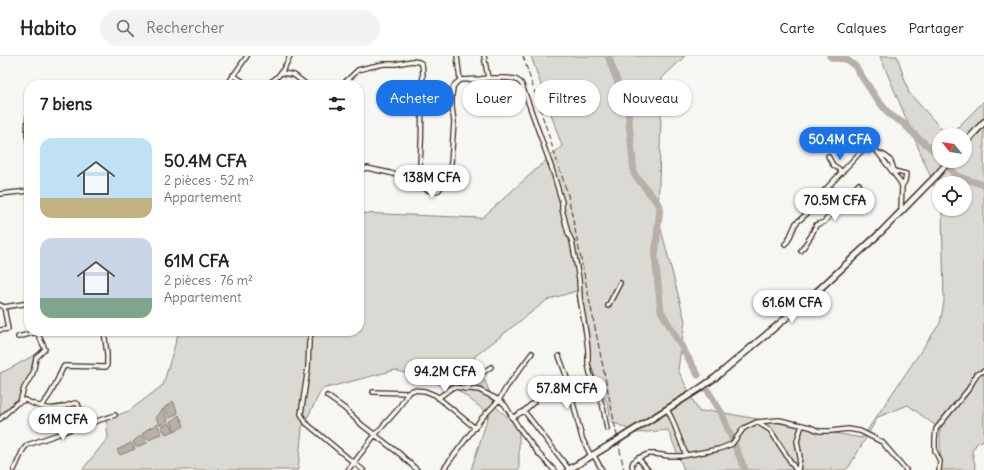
<!DOCTYPE html>
<html lang="fr">
<meta charset="utf-8">
<style>
body{margin:0;font-family:Delius,sans-serif;background:#f2f2f2;color:#202124;height:100vh;display:flex;flex-direction:column;font-size:15px;white-space:nowrap}
*{box-sizing:border-box;margin:0}
p{font-size:13px;color:#757577}
.icon{flex:none;width:22px;height:22px;fill:none;stroke:currentColor;stroke-width:2;stroke-linecap:round;stroke-linejoin:round}
.map{position:relative;flex:1;overflow:hidden}
.drawer{position:absolute;left:24px;top:24px;width:340px;height:256px;display:flex;flex-direction:column;background:#fff;border-radius:16px;box-shadow:0 1px 3px #0004}
.drawer>*{flex:none}
.guide{position:absolute;left:376px;top:24px;width:380px;height:36px;display:flex;gap:8px}
.needle{width:26px;rotate:300deg}
.tools{position:absolute;left:932px;top:72px;display:grid;gap:8px}
.tools a{display:grid;place-items:center;width:40px;height:40px;border-radius:50%;background:#fff;box-shadow:0 1px 3px #0004;font-size:20px}
.price{position:absolute;translate:-50% -34px;padding:0 9px;border-radius:14px;background:#fff;color:#222;font-size:13px;line-height:26px;filter:drop-shadow(0 1px 2px #0008)}
.price::after{content:'';position:absolute;left:50%;top:24px;width:12px;height:9px;margin-left:-6px;background:inherit;clip-path:polygon(0 0,100% 0,50% 100%)}
.price.active{background:#1a73e8;color:#fff}
ul{padding:0;list-style:none}
li{display:flex;align-items:center;gap:12px;height:100px;padding:0 16px}
li span{display:grid;place-items:center;flex:none;width:112px;height:80px;border-radius:12px;color:#555}
li>.icon{margin-inline-start:auto}
span .icon{width:48px;height:48px;fill:#fffc;stroke-width:1}
li b{font-size:17px}
h2{display:flex;justify-content:space-between;align-items:center;height:48px;padding:0 16px;font-size:17px}
.tag{padding:0 14px;border-radius:18px;background:#fff;box-shadow:0 1px 3px #0004;font-size:14px;line-height:36px}
.tag.active{background:#1a73e8;color:#fff}
header{display:flex;align-items:center;gap:24px;box-sizing:border-box;height:56px;padding:0 20px;background:#fff;border-bottom:1px solid #e0e0e0}
header strong{font-size:19px}
nav{display:flex;gap:22px;margin-inline-start:auto;font-size:14px}
.search{width:280px;height:36px;background:#f2f2f2;display:flex;align-items:center;gap:10px;box-sizing:border-box;padding:0 14px;border-radius:22px;color:#757577;font-size:15px}
.map>svg:first-child{display:block}
.green{fill:#dad9d3;stroke:#8a8278}
.water{fill:#b6b0a9;stroke:#857a71}
.lines{fill:none;stroke-linecap:round;stroke-linejoin:round}
.river{stroke:#b6b0a9;stroke-width:7}
.street-casing{stroke:#3b2a1e;stroke-width:6}
.secondary-casing{stroke:#3b2a1e;stroke-width:8}
.street{stroke:#f6f6f2;stroke-width:3.5}
.secondary{stroke:#f6f6f2;stroke-width:5}
.rail{stroke:#3b2a1e;stroke-width:1;stroke-dasharray:6 3;stroke-linecap:butt}
.secondary-bridge-casing{stroke:#3b2a1e;stroke-width:8;stroke-linecap:butt}
.secondary-bridge{stroke:#f6f6f2;stroke-width:5}
</style>
<header>
<strong>Habito</strong>
<div class="search"><svg class="icon" aria-label="search" viewBox="0 0 24 24"><circle cx="10" cy="10" r="6"/><path d="M15 15l6 6"/></svg>Rechercher</div>
<nav><a>Carte</a><a>Calques</a><a>Partager</a></nav>
</header>
<div class="map">
<svg width="984" height="414" viewBox="0 0 984 414">
<rect width="100%" height="100%" fill="#f6f6f2"/>
<filter id="ink" filterUnits="userSpaceOnUse"><feTurbulence type="fractalNoise" baseFrequency=".025" numOctaves="2"/><feDisplacementMap in="SourceGraphic" scale="8" xChannelSelector="R" yChannelSelector="G"/><feConvolveMatrix kernelMatrix="1 2 1 2 8 2 1 2 1" color-interpolation-filters="sRGB"/></filter>
<g filter="url(#ink)">
<!-- green -->
<path class="green" d="M531 0H685L662 22 658 162 685 265 678 314 699 356 713 355 862 382 940 267 944 246 942 153H965V127H939V141L880 0H897L909 37 947 79H939V105H965V79H950L984 45V384L977 387 972 395 976 414H940V373L908 349 878 361 849 411 845 414H684L668 374 636 377 611 365 608 348 598 331 588 299 576 235 547 244 474 301 497 352 511 364 519 377V414H471L489 358 458 334 395 314 322 333 302 372 298 414H82L108 382 106 363 129 355 163 329 179 275H359V157L482 162 562 90Z
M45 293 36 302 33 317 24 332 20 346 0 363V317L9 313Z"/>
<!-- water -->
<path class="water" d="M173 345 178 357 170 362 164 352Z
M163 353 168 364 160 369 156 362Z
M179 359 184 370 175 375 171 365Z
M169 366 174 375 166 378 161 371Z
M157 368 162 378 155 380 150 384 142 378 146 374Z
M141 379 148 386 145 388 136 391 133 386Z
M131 387 135 393 120 399 117 394Z"/>
<g class="lines">
<!-- river -->
<path class="river" d="M608 0 628 54 634 118 660 150 655 201 661 255 698 319
M830 0 833 2 846 3 855 10 876 42 890 59 903 67 918 82 936 96 939 99
M944 105 955 119 965 123 984 129
M708 335 721 356 745 414"/>
<!-- street casing -->
<g class="street-casing">
<path id="street" d="M457 0 460 24
M484 0 488 22
M282 17 294 19 307 29
M233 19 248 29
M227 29 247 0
M267 29C269 26 272 25 275 23 281 18 287 7 290 0
M342 29 358 14 369 11 384 8H396L412 5 419 6 422 8C424 17 422 29 422 39 422 69 421 99 419 129
M379 38 405 36 426 32
M28 61 27 79 29 87
M878 97C889 100 892 105 894 115L906 118 905 125 902 130
M828 100 833 109 839 113 842 117
M359 114 367 112 390 117 403 121 428 134 436 135 439 134 445 126 451 107 454 66 452 51V39L453 32 455 28 460 24 480 23 488 22H506L515 23 520 26 522 29 552 113 562 146V153L568 177 572 185 579 223 580 242 586 277 588 294V308L590 317 603 351 607 373
M828 132 836 135
M0 138 29 135
M785 188 788 185 796 167 809 156 824 135 870 86 900 126 902 130 901 152 903 155
M801 195 811 180 816 169 824 166 859 128
M0 249 4 251 29 247
M608 250 620 227
M0 274 8 273 4 251
M312 275 309 286 308 312 301 358 306 367 354 407 363 414
M18 281 37 276 45 293 36 302 33 317 24 332 20 346
M559 300 566 319 582 382 591 400
M465 333C475 326 481 317 491 311
M373 336 408 337
M327 340 344 352 362 369 400 398 417 414
M438 342 453 331 479 334 499 344 505 349 519 372 538 397 554 414
M41 350C53 338 56 325 64 310L106 311 107 309V298L104 275
M667 353 672 363 686 399
M524 355 569 413
M512 362 524 355 534 346V345
M0 363 17 347 25 344C32 347 39 351 46 352 56 354 66 350 75 347L78 348 85 369
M757 366 770 374 796 414
M593 398 602 414
M638 402 648 414
M14 414 23 394 27 389 59 378 81 369H85L115 359
M348 414 375 379 398 353 408 337 413 334 425 335 435 339 475 372
M443 414 481 363 499 344 506 332 532 297
M633 414 632 409 633 406 638 402 648 398H655L669 400H682L719 393 732 388 743 373 746 371 757 366 779 364 810 371 819 375H831L848 373 860 375 882 386 906 414
M798 414 800 401 797 385 802 369
M939 414 940 405 935 395V383L936 373 968 334 977 318 984 315"/>
</g>
<!-- secondary casing -->
<g class="secondary-casing">
<path id="secondary" d="M965 87 984 66
M621 382 699 333 716 321 767 278 812 240 880 177 936 120 949 105
M568 414 613 387"/>
</g>
<!-- street -->
<use href="#street" class="street"/>
<!-- secondary -->
<use href="#secondary" class="secondary"/>
<!-- rail -->
<path class="rail" d="M523 0 568 139 624 414"/>
<!-- secondary-bridge casing -->
<g class="secondary-bridge-casing">
<path id="secondary-bridge" d="M613 387 621 382"/>
</g>
<!-- secondary-bridge -->
<use href="#secondary-bridge" class="secondary-bridge"/>
</g>
</g>
</svg>
<div class="tools">
<a><svg class="needle" viewBox="-14 -14 28 28"><path d="M0-13l5 13h-10z" fill="#e53935"/><path d="M0 13l5-13h-10z" fill="#757577"/></svg></a>
<a><svg class="icon" aria-label="locate" viewBox="0 0 24 24"><circle cx="12" cy="12" r="6"/><path d="M12 2v4M12 18v4M2 12h4M18 12h4"/></svg></a>
</div>
<b class="price active" style="left:840px;top:105px">50.4M CFA</b>
<b class="price" style="left:432px;top:143px">138M CFA</b>
<b class="price" style="left:835px;top:166px">70.5M CFA</b>
<b class="price" style="left:792px;top:268px">61.6M CFA</b>
<b class="price" style="left:445px;top:337px">94.2M CFA</b>
<b class="price" style="left:567px;top:354px">57.8M CFA</b>
<b class="price" style="left:63px;top:385px">61M CFA</b>
<div class="guide">
<a class="tag active">Acheter</a>
<a class="tag">Louer</a>
<a class="tag">Filtres</a>
<a class="tag">Nouveau</a>
</div>
<section class="drawer">
<h2>7 biens<svg class="icon" aria-label="filters" viewBox="0 0 24 24"><path d="M4 7h16M4 17h16"/><circle cx="9" cy="7" r="2"/><circle cx="15" cy="17" r="2"/></svg></h2>
<ul>
<li><span style="background:linear-gradient(#bfe0f5 75%,#c2b280 0)"><svg class="icon" aria-label="home" viewBox="0 0 24 24"><path d="M3 11l9-7 9 7M6 9v11h12V9"/></svg></span><div><b>50.4M CFA</b><p>2 pièces · 52 m²</p><p>Appartement</p></div></li>
<li><span style="background:linear-gradient(#c9d6e8 75%,#7fa58c 0)"><svg class="icon" aria-label="home" viewBox="0 0 24 24"><path d="M3 11l9-7 9 7M6 9v11h12V9"/></svg></span><div><b>61M CFA</b><p>2 pièces · 76 m²</p><p>Appartement</p></div></li>
</ul>
</section>
</div>
